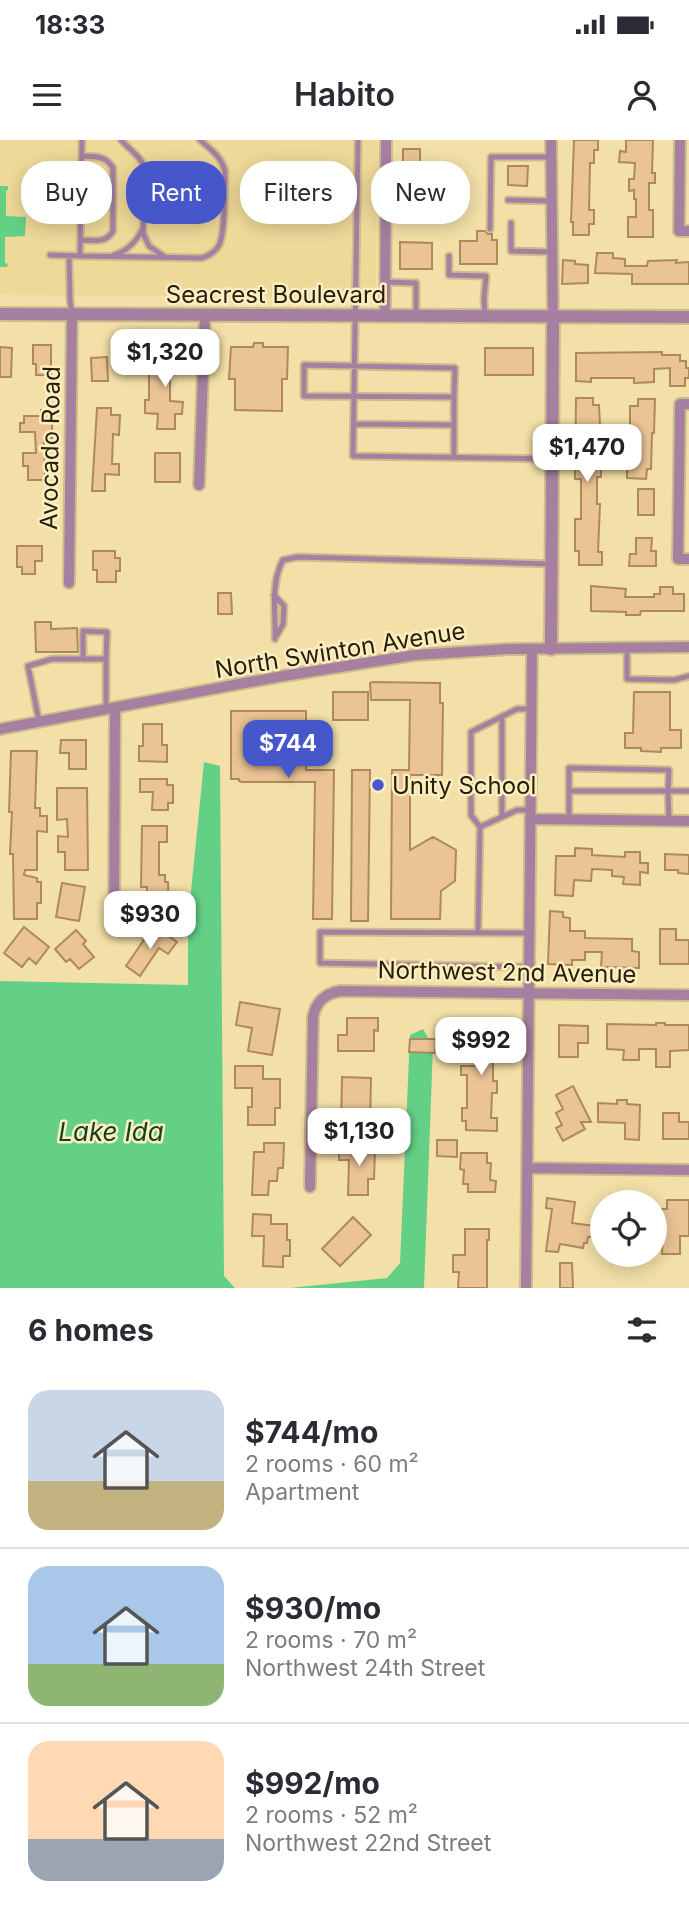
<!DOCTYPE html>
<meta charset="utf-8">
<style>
body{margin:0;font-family:Inter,sans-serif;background:#f2f2f3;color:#2b2b33;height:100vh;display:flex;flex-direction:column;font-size:26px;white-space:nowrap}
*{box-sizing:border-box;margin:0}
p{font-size:23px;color:#7c7c81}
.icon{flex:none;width:38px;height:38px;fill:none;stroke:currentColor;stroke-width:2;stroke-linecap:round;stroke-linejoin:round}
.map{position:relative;height:1148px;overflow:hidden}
.drawer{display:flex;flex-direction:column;background:#fff;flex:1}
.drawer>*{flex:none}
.guide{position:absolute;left:21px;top:21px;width:648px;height:63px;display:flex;gap:14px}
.controls{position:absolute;left:590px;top:1050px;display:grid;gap:14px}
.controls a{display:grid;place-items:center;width:77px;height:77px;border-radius:50%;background:#fff;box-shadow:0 4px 18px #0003;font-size:35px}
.price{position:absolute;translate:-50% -60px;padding:0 16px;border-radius:14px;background:#fff;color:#222;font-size:23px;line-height:46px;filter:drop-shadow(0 2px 4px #0008)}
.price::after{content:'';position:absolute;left:50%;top:42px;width:21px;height:16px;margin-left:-10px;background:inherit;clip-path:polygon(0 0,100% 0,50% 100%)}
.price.active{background:#4557cb;color:#fff}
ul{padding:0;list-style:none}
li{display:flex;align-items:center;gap:21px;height:175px;padding:0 28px}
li+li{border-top:2px solid #e1e1e2}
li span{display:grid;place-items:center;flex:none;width:196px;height:140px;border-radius:21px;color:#555}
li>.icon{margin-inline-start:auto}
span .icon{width:84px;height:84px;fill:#fffc;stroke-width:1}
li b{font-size:30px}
h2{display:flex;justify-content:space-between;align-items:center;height:84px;padding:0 28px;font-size:30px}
.tag{padding:0 24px;border-radius:28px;background:#fff;box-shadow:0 4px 18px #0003;font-size:24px;line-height:63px}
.tag.active{background:#4557cb;color:#fff}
.status{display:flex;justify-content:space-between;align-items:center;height:49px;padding:0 35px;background:#fff;direction:ltr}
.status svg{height:19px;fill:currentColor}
header{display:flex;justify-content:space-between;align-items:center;height:91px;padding:0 28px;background:#fff;font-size:32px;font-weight:600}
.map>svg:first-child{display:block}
.built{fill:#efd999}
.water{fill:#64d086}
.building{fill:#ebc495;stroke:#ae895c;stroke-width:2}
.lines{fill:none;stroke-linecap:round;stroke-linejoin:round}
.service-casing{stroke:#cebd8b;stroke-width:9}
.minor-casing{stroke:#cebd8b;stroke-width:14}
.tertiary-casing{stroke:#cebd8b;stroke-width:16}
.service{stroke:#a780a1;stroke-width:5}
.minor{stroke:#a780a1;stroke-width:10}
.tertiary{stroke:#a780a1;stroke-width:12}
.poi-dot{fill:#4557cb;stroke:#fdeec1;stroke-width:2.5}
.labels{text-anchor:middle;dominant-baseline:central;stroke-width:5;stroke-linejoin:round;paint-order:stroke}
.street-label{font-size:24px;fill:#261f09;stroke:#fdeec1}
.poi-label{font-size:24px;fill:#261f09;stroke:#fdeec1;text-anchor:start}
.water-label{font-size:26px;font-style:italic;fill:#133f22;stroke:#fdeec1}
</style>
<div class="status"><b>18:33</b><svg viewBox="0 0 49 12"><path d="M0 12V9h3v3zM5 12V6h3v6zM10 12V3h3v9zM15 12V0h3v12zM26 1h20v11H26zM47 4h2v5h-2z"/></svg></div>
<header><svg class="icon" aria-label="menu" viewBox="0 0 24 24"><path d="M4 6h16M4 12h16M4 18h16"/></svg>Habito<svg class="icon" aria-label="person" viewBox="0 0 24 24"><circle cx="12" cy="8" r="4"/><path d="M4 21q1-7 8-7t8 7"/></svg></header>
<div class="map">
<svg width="689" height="1148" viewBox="0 0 689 1148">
<rect width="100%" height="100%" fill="#f3e0a8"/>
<!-- built -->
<path class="built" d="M0 0H378L376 157 0 155Z"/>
<!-- water -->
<path class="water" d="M0 46H8V50L6 51V76L26 77 25 96 5 97V123L8 124 7 127H0Z
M204 622 220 626 224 1136 235 1148H0V841L188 845V781Z
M423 889 433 906 424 1148H290L387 1138 400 1123 410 895Z"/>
<!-- building -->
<path class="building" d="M574 0H598V10H594V23H590L589 70H594V84H589V95H573V82H571Z
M626 0H653L652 33H655V43H649V70H653V97H628V77H636V59H634V50L629 51V39H634L635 23 619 22 620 11 626 12Z
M403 9H420V40H403Z
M508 26H528L527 46 508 45Z
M38 42H55V65H38Z
M477 91H485L488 94H492V100H497V124H460V101H477Z
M400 102 432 103V129H400Z
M597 113H613V118L625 119V126H647L648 121 677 120 676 123 689 122V144H632V134L595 133Z
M563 120 575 121V124L588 125V143L562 144Z
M254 203H263V207H288L287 239H282V271L235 270V239H229L231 207H253Z
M33 205H51V235H36V224H33Z
M0 207 12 208 11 237H0Z
M159 208H173V216H188V232H170V261L183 262 182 274H175V289H157L158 274 145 273V260H149V231H159Z
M485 208H533V235H485Z
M662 212V215H680V221H686V228H689V238H685V246H670V228L654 229V242L634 243V238H591V242L576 241V213Z
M107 217 108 241H92L91 218Z
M576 258H593V265H599L600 286H592V329H601V337H597V364H600L598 412H602V425H579V411H575V379H581V339H575Z
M638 259H655L654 293H652L651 329H647L646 339 627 338V312H635L636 293H630V266H638Z
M97 268H111V275H120L119 295 113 294 112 324H119V335L105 334V351H92Z
M41 270H52V298H44L45 340H28V326H23V313H36L35 292H20V283H24V276H41Z
M155 313H180V342H155Z
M638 349H654V375H638Z
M636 398H652L651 411H656V426H629L630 414H636Z
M17 406H42V421H35V434H22V427H17Z
M93 411H115V418H120V431H116V442H97V430H93Z
M591 446 626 449 625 457H654V454H660V447H673V454H684V471H641L640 475H626V472L591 471Z
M218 453H231L232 474H218Z
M35 482H51V489L77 488 78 512H36Z
M372 542 440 543V563H443L442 635H410V710L433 697 456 710 455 741 441 751 440 779H391L392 630H409L410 560H371L370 543Z
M333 552H368V580H333Z
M634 552H670V590H681V608H661V612L641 611V608H625V593H633Z
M231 571H306V630H334L332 779H313L315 642H242L239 641V639H231Z
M143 584H162V605H167V622L139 621V606H143Z
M61 600H86V629H69V613H60Z
M11 611H37L35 668H40V676H47V692L37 691V730H25L24 735 37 738V742H41V763H37V779H14L13 714H10L12 672H9Z
M352 630H370L368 781H351Z
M140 639H167V645H173V663H168V670H152L153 652H140Z
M57 648H87L88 730H65V712H58V696L68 697 67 679 57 680Z
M142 686H167V702H159V735H165V742H168L169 766H147V747H141Z
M575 708 592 709V715L625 717V712H640V723H648V733L640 732V745L623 744 624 737 612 736V730L592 729 591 741 574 740 573 756 555 755 556 716H575Z
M665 714 689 715V734L678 733V730H665Z
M62 743 85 747 79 781 56 777Z
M550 771 563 772V777L570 778V791H585V798L632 799V811L639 812V828L601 827 602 812H585V820H572V825L548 824Z
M24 787 49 807 36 824 29 818 22 827 4 813Z
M660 789H676V800H689V824H660Z
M76 790 86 801 83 804 94 817 79 829 70 819 66 822 55 809Z
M160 790 177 802 168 814 159 808 140 836 126 826 148 794 154 799Z
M240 862 280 869 272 915 248 911 252 888 236 885Z
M347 878H378V891L374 890V911H338V895H347Z
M468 880H497V912H493V941H497V953H492L491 978H497V991L466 990V981H462V968H467V935H461V926H475V895H468Z
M656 883H665V885H689V910L670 911V927H656V909H639V920H623L624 910 607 909V884L656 885Z
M559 885 588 886V903H578V917H559Z
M410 899H436L435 913 409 912Z
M235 926H263V939H280V968H275V985H248V967H252V948H235Z
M342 937 371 938 370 987H341Z
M573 946 591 982H581L585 989 563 1001 556 988 562 985 556 973 563 969 556 955Z
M617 960H627V964L640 965 639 1000 625 999V983L598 982V963L617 964Z
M663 973H679V982H689V999H663Z
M437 1000H457V1017L437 1016Z
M264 1003H284L283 1028H278L277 1041H269L268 1055H252L254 1012H264Z
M339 1007H375L374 1039H368V1055H348L349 1020H339Z
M461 1013H487V1023H491L490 1040 496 1041 495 1052H468V1044H463L464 1030 460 1029Z
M547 1058 575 1062 572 1083 602 1087V1097H588L587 1103H584L583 1108 560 1104 558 1112 546 1111 552 1069 546 1068Z
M667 1060H689V1096H680V1114H662L663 1095H654V1069H667Z
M253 1074 271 1075V1084H287V1100H290V1116H283V1127L263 1126 264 1096H252Z
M353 1077 371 1095 340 1126 322 1109Z
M465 1089H489V1100H487V1148H458L459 1132H453V1115H465Z
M560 1123H572L573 1148H560Z"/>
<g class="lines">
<!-- service casing -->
<g class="service-casing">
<path id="service" d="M121 0C131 11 143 18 146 32L143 93 149 106 165 117
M358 0 353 316 552 319
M508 60 552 61
M511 83V111L552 112
M490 89 491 17H552
M80 100C93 100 106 104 113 91V28C106 15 95 17 82 16
M50 115 80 116 82 0
M114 115C127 111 136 102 142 90
M69 116 70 160 72 174
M80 116 201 118C208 116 215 113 219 105 226 92 224 48 225 31 221 16 211 10 200 0
M449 116V135L486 136 484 159 485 176
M385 142 416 143V176
M354 284 454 285
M454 317V257L304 256V225L455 228 454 257
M274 455 284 466 283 484 277 495
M275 499C276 472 270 444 283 420L298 417 552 424
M627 508V539L674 540 689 536
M83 519V491L107 492 106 519
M502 577V677
M39 581 28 526 52 519H106V569
M569 651H668L669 681
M569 679V628L669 630 668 651H689
M480 687 471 675V592L517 569H531
M478 793 480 687 517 670H530
M529 827 320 823V792L529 793"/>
</g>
<!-- minor casing -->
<g class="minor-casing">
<path id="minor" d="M551 0 553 177
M680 0 679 91H689
M385 176 386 0
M689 264H680L678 419H689
M199 345 205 175
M69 443 72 174
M0 589 277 537 415 515 509 509 689 507
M530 679 689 681
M114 788 115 568
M527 1028 689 1030
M310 1047 313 877C316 862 324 854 340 851L689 855
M526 1148 532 509"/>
</g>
<!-- tertiary casing -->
<g class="tertiary-casing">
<path id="tertiary" d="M0 174 689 177
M551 509 553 177"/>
</g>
<!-- service -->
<use href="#service" class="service"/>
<!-- minor -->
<use href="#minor" class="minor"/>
<!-- tertiary -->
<use href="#tertiary" class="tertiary"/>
</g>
<!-- markers -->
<circle class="poi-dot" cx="378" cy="645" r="7"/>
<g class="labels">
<!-- street labels -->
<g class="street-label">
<text x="276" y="154">Seacrest Boulevard</text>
<text transform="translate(50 308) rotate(-89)">Avocado Road</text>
<text transform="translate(340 510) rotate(-9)">North Swinton Avenue</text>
<text transform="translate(507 832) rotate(1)">Northwest 2nd Avenue</text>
</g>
<!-- poi labels -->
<g class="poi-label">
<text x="392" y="645">Unity School</text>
</g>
<!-- water labels -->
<g class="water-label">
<text x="111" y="991">Lake Ida</text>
</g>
</g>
</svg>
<div class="controls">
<a><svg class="icon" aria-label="locate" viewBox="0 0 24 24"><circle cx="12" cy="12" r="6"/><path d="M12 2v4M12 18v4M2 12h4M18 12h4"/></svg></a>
</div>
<b class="price" style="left:165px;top:249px">$1,320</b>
<b class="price" style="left:587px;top:344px">$1,470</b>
<b class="price active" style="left:288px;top:640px">$744</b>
<b class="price" style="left:150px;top:811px">$930</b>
<b class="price" style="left:481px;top:937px">$992</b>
<b class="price" style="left:359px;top:1028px">$1,130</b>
<div class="guide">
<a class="tag">Buy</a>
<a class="tag active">Rent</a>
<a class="tag">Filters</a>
<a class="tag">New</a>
</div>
</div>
<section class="drawer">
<h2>6 homes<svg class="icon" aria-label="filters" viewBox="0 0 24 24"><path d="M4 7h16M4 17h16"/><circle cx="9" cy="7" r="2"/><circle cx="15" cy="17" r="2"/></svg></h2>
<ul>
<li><span style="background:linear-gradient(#c9d6e8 65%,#c2b280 0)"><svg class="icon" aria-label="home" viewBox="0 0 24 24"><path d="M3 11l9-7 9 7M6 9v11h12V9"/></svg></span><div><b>$744/mo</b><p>2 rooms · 60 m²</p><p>Apartment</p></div></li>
<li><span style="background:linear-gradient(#a9c7e8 70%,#8fb573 0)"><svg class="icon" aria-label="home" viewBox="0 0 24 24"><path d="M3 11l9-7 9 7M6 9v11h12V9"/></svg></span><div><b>$930/mo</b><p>2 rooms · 70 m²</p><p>Northwest 24th Street</p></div></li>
<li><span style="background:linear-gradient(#ffd9b3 70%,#9aa5b1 0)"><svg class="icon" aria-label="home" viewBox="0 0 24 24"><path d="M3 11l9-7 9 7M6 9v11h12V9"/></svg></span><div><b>$992/mo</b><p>2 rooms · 52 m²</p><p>Northwest 22nd Street</p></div></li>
</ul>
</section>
